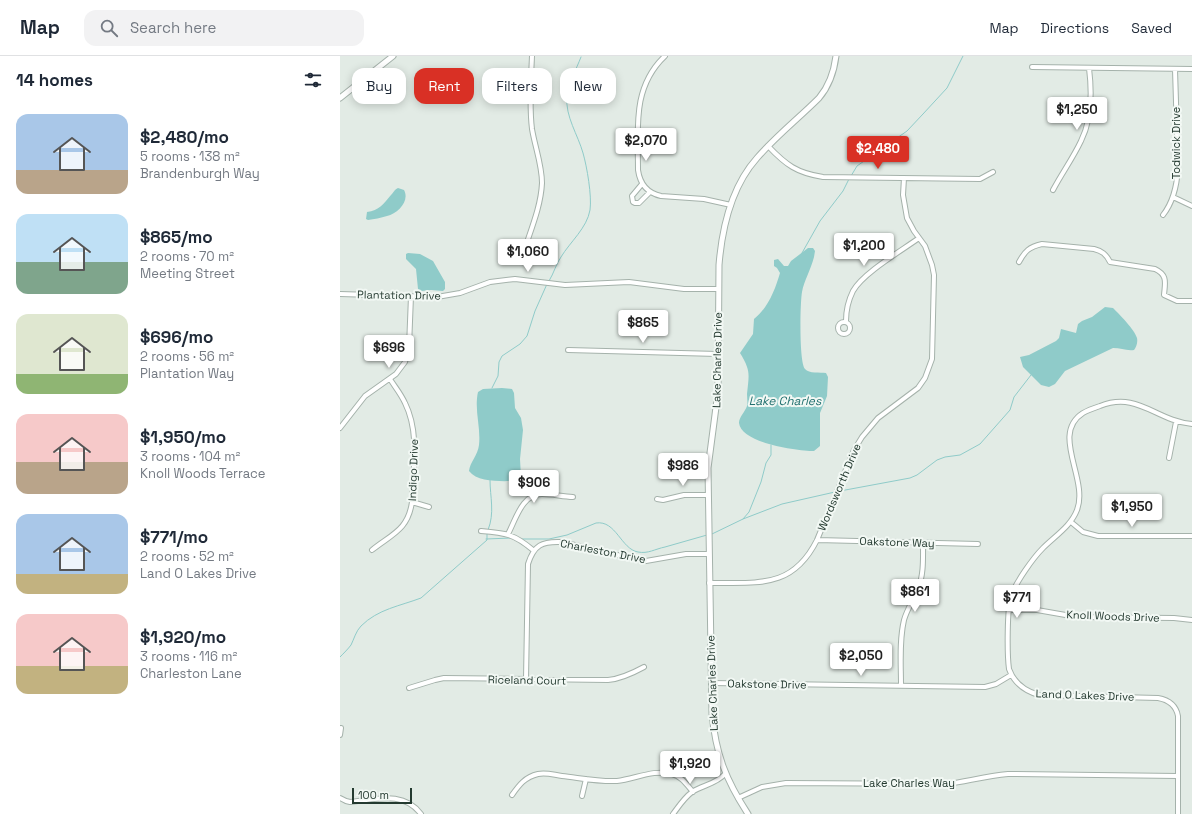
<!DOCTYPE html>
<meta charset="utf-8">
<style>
body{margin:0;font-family:"Space Grotesk",sans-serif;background:#f2f2f3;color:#1f2937;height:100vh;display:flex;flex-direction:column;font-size:15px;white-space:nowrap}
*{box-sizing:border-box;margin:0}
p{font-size:13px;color:#747a83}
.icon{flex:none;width:22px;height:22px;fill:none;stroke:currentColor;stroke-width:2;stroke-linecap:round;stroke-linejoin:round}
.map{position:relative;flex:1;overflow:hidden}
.sheet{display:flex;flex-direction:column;background:#fff;width:340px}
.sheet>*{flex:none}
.hud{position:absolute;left:12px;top:12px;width:380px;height:36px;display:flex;gap:8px}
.scale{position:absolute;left:12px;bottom:10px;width:60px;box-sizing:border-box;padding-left:4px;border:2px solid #243a30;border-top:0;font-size:11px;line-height:14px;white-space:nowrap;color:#243a30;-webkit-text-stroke:3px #f2f8f4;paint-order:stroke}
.price{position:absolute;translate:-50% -34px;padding:0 9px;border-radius:4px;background:#fff;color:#222;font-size:13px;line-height:26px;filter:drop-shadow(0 1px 2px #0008)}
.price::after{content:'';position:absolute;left:50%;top:24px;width:12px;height:9px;margin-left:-6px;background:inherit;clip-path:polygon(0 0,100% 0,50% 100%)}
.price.active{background:#d93025;color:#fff}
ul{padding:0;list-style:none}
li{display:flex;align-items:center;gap:12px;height:100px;padding:0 16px}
li span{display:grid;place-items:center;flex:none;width:112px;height:80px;border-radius:12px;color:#555}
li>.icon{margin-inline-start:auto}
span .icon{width:48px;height:48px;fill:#fffc;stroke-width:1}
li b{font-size:17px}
h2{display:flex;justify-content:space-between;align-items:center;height:48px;padding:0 16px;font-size:17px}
.chip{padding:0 14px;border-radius:12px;background:#fff;box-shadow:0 2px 10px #0003;font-size:14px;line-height:36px}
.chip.active{background:#d93025;color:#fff}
header{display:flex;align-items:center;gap:24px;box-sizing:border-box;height:56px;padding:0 20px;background:#fff;border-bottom:1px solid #e0e1e3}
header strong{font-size:19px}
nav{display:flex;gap:22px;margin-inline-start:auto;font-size:14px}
.search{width:280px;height:36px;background:#f2f2f3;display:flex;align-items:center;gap:10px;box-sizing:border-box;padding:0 14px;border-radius:12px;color:#747a83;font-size:15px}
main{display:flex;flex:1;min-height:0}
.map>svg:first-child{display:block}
.water{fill:#8fcbc9}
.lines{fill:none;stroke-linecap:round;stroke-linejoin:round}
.stream{stroke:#8fcbc9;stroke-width:1}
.minor-casing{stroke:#a5b2ab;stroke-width:6}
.tertiary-casing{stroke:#a5b2ab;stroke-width:7}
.minor{stroke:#fff;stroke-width:4}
.tertiary{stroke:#fff;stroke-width:5}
.labels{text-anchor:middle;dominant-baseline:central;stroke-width:4;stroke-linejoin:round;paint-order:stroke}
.street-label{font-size:11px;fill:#243a30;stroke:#f2f8f4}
.water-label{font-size:12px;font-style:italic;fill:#237170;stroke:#f2f8f4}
</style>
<header>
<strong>Map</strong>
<div class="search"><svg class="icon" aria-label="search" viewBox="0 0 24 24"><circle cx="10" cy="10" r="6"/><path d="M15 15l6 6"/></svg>Search here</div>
<nav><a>Map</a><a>Directions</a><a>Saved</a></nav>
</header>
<main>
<section class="sheet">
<h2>14 homes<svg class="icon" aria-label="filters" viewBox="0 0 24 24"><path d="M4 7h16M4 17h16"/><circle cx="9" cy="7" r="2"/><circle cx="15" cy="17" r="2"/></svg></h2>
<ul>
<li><span style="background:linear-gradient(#a9c7e8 70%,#b9a48a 0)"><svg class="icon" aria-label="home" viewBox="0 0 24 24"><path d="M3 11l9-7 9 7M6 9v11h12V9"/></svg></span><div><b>$2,480/mo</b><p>5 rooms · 138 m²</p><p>Brandenburgh Way</p></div></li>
<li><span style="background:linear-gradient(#bfe0f5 60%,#7fa58c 0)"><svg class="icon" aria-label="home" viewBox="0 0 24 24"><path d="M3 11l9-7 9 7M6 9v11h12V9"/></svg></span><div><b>$865/mo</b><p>2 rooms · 70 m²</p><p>Meeting Street</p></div></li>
<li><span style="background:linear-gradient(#dfe7d0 75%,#8fb573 0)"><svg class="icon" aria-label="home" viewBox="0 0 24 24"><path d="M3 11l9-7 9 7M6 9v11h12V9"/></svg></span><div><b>$696/mo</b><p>2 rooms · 56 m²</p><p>Plantation Way</p></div></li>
<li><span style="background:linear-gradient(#f6c9c9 60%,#b9a48a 0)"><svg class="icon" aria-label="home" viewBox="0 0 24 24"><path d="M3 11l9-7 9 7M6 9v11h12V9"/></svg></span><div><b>$1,950/mo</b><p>3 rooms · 104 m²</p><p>Knoll Woods Terrace</p></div></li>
<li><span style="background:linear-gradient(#a9c7e8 75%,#c2b280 0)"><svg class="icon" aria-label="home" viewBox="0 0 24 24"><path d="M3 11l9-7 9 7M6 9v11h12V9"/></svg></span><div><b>$771/mo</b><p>2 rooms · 52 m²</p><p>Land O Lakes Drive</p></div></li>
<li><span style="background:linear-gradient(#f6c9c9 65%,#c2b280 0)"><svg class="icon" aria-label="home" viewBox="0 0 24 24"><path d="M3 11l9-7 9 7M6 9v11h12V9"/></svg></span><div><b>$1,920/mo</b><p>3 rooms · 116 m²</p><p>Charleston Lane</p></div></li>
</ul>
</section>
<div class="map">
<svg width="852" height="758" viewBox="0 0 852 758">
<rect width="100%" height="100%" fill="#e2ebe5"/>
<!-- water -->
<path class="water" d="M58 132 64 134C70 145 58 157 47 160 41 162 34 163 28 164L26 163 27 156C39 155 44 147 51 139 54 136 54 134 58 132Z
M468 192H473L475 195 474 201C471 213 464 225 462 236 460 247 459 306 465 313 469 318 480 316 486 317L488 321 487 340 480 357V390L474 395C457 395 401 387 399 367 399 361 405 356 407 350 408 347 407 342 407 338 409 318 411 315 400 297L413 278 414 263C428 252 435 234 440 217L437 212 434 210V204L438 203 444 210H448L451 205Z
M68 197 80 198 93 205 105 226V233L103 235 91 234 81 235 78 233 76 213 66 203V198Z
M765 251 773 252C779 258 795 274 797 282 798 287 796 291 794 294 786 295 781 292 773 292L725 315 715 328 709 331 701 329 683 311 680 301 689 299 716 285 719 282 721 273 736 277 738 268 742 265 752 261Z
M162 332 172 333 174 337 175 352 181 362 183 374 180 403 181 421 180 424 176 425C163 425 138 427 129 415 130 406 138 399 139 389 141 371 134 354 138 336L143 333Z"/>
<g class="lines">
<!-- stream -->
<path class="stream" d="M511 120 517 110 567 75 583 58 607 32 623 0
M462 197 480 165 503 135 509 123
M209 225C214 217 216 208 221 201 230 186 247 172 250 154 252 140 247 111 243 97 238 79 225 60 227 41 228 28 236 14 241 1
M152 332 158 320 159 306 162 300 180 288 187 280 195 255 207 228
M500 435 570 422 577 419 597 404 605 401 620 399 640 388 670 354 674 341 691 319
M403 463 409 456 421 426 426 407 431 399V389
M148 474C155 457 150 441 150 424
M372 478 403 463 442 448 495 436
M146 483 171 482
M181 483H209L227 479 256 467C276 464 281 493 298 496 308 498 315 493 325 491 339 487 353 483 367 479
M0 601C4 597 8 593 11 589 14 583 16 575 21 570 38 553 60 550 81 542L147 484V477"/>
<!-- minor casing -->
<g class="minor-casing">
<path id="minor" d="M325 0C292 31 298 72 298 114 300 128 307 137 321 140L364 143 391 149
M692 11 852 13
M428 90C446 109 457 117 483 121L640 123 653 116
M302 128 292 140 293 146 295 147H299L310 136
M713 134C722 117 733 102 741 85 752 63 752 36 749 12
M833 141 852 150
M823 159C834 145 837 129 838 112L835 13
M185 192C192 171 201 149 202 127 202 109 195 91 192 73 189 49 191 24 192 0
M679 206C685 195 689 191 702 188L754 193C762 195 766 198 770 206L815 213C828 219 825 227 824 239L837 245H852
M0 238 97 241 120 237 150 226 175 223 225 229 289 226 344 233H378
M506 265C506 255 508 245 513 235 523 217 561 195 579 182
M498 272a6 6 0 1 1 12 0a6 6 0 1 1-12 0Z
M228 294 378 298
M0 372 25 340 56 318 65 306 69 291 71 240
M829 402 836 366
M317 443 323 444 344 439H368
M72 446 89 451
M731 466 743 476 758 480H852
M141 475C166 477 174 478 193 494
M168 478C176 463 182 438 202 438 213 438 223 441 233 441
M477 484 638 488
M32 494C52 478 68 474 72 446 73 414 80 377 65 347 61 338 55 331 50 323
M369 527C417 526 452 534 477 484L514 394 522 381 538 362 578 332 585 322 592 303 594 219 592 209 585 190 574 175 567 162 563 139 564 122
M669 554H697L737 561 834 562 852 564
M186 623 188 508C194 489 202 485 222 486L290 502 306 505 346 498H369
M371 627 645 631 656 628 671 619
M561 629C561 608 559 585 564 564 567 553 574 543 578 533 584 518 583 502 583 487
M69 632 95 624 104 622 268 624C281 623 293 617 304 611
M0 679 1 672
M172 739C179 729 185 721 198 718 206 716 214 719 222 720 240 722 259 726 277 725 295 723 314 713 332 718 341 720 347 729 353 736
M242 740 246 723
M0 742 6 745 10 746C35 744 63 734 81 758
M398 742 422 731 446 727 608 728C628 725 647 720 668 718L838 720
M333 758C339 750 344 742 352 736 363 729 376 728 385 718
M838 758V660C836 649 829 644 818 642L699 639C685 635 674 627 669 613 667 598 667 553 671 540 676 526 693 502 703 492 715 480 731 470 737 454 749 423 710 378 743 357 748 354 754 352 760 350 798 335 816 365 852 368"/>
</g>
<!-- tertiary casing -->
<g class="tertiary-casing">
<path id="tertiary" d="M0 42 53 0
M408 758C386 724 376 699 372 658L368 412 378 336 379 209C382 172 392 130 417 102 436 80 459 62 479 42 490 29 494 16 496 0"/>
</g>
<!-- minor -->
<use href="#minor" class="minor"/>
<!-- tertiary -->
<use href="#tertiary" class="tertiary"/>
</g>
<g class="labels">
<!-- street labels -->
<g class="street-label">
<text transform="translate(836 87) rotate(-90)">Todwick Drive</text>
<text transform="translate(59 239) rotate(1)">Plantation Drive</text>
<text transform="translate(377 304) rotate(-89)">Lake Charles Drive</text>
<text transform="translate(73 414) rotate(-88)">Indigo Drive</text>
<text transform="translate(499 431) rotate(-67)">Wordsworth Drive</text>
<text transform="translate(557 486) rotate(2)">Oakstone Way</text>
<text transform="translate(263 495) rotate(11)">Charleston Drive</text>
<text transform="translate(773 560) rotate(2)">Knoll Woods Drive</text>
<text transform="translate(187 624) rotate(1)">Riceland Court</text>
<text transform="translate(372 627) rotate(-92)">Lake Charles Drive</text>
<text transform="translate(427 628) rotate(1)">Oakstone Drive</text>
<text transform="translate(745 639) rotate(2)">Land O Lakes Drive</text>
<text x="569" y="727">Lake Charles Way</text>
</g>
<!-- water labels -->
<g class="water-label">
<text x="445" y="345">Lake Charles</text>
</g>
</g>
</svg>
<div class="scale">100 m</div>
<b class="price" style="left:737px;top:75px">$1,250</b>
<b class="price" style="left:306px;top:106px">$2,070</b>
<b class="price active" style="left:538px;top:114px">$2,480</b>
<b class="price" style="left:524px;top:211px">$1,200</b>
<b class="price" style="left:188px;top:217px">$1,060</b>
<b class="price" style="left:303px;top:288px">$865</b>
<b class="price" style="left:49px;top:313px">$696</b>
<b class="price" style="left:343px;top:431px">$986</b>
<b class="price" style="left:194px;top:448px">$906</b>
<b class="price" style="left:792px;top:472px">$1,950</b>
<b class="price" style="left:575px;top:557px">$861</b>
<b class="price" style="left:677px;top:563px">$771</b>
<b class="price" style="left:521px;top:621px">$2,050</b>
<b class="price" style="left:350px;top:729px">$1,920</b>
<div class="hud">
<a class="chip">Buy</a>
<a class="chip active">Rent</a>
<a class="chip">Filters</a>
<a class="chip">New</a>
</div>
</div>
</main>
